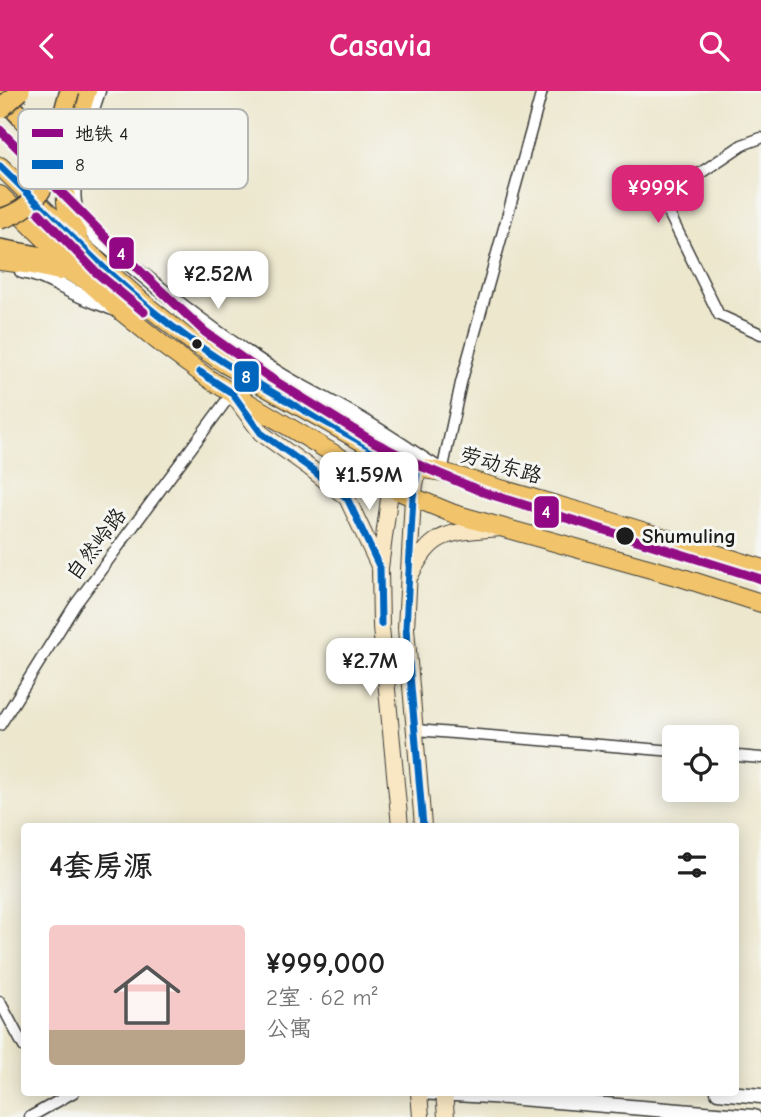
<!DOCTYPE html>
<html lang="zh">
<meta charset="utf-8">
<style>
body{margin:0;font-family:"Comic Neue","LXGW WenKai TC",sans-serif;background:#f2f2f2;color:#222;height:100vh;display:flex;flex-direction:column;font-size:26px;white-space:nowrap}
*{box-sizing:border-box;margin:0}
p{font-size:23px;color:#767676}
.icon{flex:none;width:38px;height:38px;fill:none;stroke:currentColor;stroke-width:2;stroke-linecap:round;stroke-linejoin:round}
.map{position:relative;flex:1;overflow:hidden}
.drawer{position:absolute;left:21px;top:732px;width:718px;height:273px;display:flex;flex-direction:column;background:#fff;border-radius:7px;box-shadow:0 4px 18px #0003}
.drawer>*{flex:none}
.tools{position:absolute;left:662px;top:634px;display:grid;gap:14px}
.tools a{display:grid;place-items:center;width:77px;height:77px;border-radius:7px;background:#fff;box-shadow:0 4px 18px #0003;font-size:35px}
.price{position:absolute;translate:-50% -60px;padding:0 16px;border-radius:14px;background:#fff;color:#222;font-size:23px;line-height:46px;filter:drop-shadow(0 2px 4px #0008)}
.price::after{content:'';position:absolute;left:50%;top:42px;width:21px;height:16px;margin-left:-10px;background:inherit;clip-path:polygon(0 0,100% 0,50% 100%)}
.price.active{background:#db2777;color:#fff}
ul{padding:0;list-style:none}
li{display:flex;align-items:center;gap:21px;height:175px;padding:0 28px}
li span{display:grid;place-items:center;flex:none;width:196px;height:140px;border-radius:7px;color:#555}
li>.icon{margin-inline-start:auto}
span .icon{width:84px;height:84px;fill:#fffc;stroke-width:1}
li b{font-size:30px}
h2{display:flex;justify-content:space-between;align-items:center;height:84px;padding:0 28px;font-size:30px}
header{display:flex;justify-content:space-between;align-items:center;height:91px;padding:0 28px;background:#db2777;color:#fff;font-size:32px;font-weight:700}
.map>svg:first-child{display:block}
.lines{fill:none;stroke-linecap:round;stroke-linejoin:round}
.minor-casing{stroke:#3b3a37;stroke-width:13}
.tertiary-casing{stroke:#3b3a37;stroke-width:17}
.secondary-casing{stroke:#3b3a37;stroke-width:18}
.primary-casing{stroke:#3b3a37;stroke-width:20}
.trunk-casing{stroke:#3b3a37;stroke-width:22}
.minor{stroke:#fff;stroke-width:10}
.tertiary{stroke:#fff;stroke-width:14}
.secondary{stroke:#f9e7c3;stroke-width:16}
.primary{stroke:#f1c36a;stroke-width:18}
.trunk{stroke:#f1c36a;stroke-width:19}
.trunk-bridge-casing{stroke:#3b3a37;stroke-width:22;stroke-linecap:butt}
.trunk-bridge{stroke:#f1c36a;stroke-width:19}
.bus-1-casing{stroke:#f6f6f2;stroke-width:12}
.bus-1{stroke:#0065bd;stroke-width:7}
.metro-1-casing{stroke:#f6f6f2;stroke-width:14}
.metro-1{stroke:#920783;stroke-width:9}
.bus-dot{fill:#1c1c1c;stroke:#f6f6f2;stroke-width:2.5}
.labels{text-anchor:middle;dominant-baseline:central;stroke-width:6;stroke-linejoin:round;paint-order:stroke}
.street-label{font-size:21px;fill:#1c1c1c;stroke:#f6f6f2}
.stop-label{font-size:21px;font-weight:bold;fill:#1c1c1c;stroke:#f6f6f2;text-anchor:start}
.key{fill:#f6f6f2;stroke:#b5b5b2;stroke-width:2}
.key-label{font-size:19px;fill:#1c1c1c}
.line-badge{stroke:#f6f6f2;stroke-width:2.5}
.badge-label{font-size:19px;text-anchor:middle;font-weight:bold;fill:#fff}
</style>
<header><svg class="icon" aria-label="back" viewBox="0 0 24 24"><path d="M15 5l-7 7 7 7"/></svg>Casavia<svg class="icon" aria-label="search" viewBox="0 0 24 24"><circle cx="10" cy="10" r="6"/><path d="M15 15l6 6"/></svg></header>
<div class="map">
<svg width="761" height="1026" viewBox="0 0 761 1026">
<rect width="100%" height="100%" fill="#f6f6f2"/>
<filter id="ink" filterUnits="userSpaceOnUse"><feTurbulence type="fractalNoise" baseFrequency=".0143" numOctaves="2"/><feDisplacementMap in="SourceGraphic" scale="14" xChannelSelector="R" yChannelSelector="G"/><feConvolveMatrix kernelMatrix="1 2 1 2 8 2 1 2 1" color-interpolation-filters="sRGB"/></filter>
<filter id="wash" filterUnits="userSpaceOnUse"><feTurbulence type="fractalNoise" baseFrequency=".00686" numOctaves="4" result="noise"/><feDisplacementMap in="SourceGraphic" scale="28" xChannelSelector="R" yChannelSelector="G"/><feGaussianBlur stdDeviation="1.57" result="paint"/><feColorMatrix in="noise" values="0 0 0 0 0 0 0 0 0 0 0 0 0 0 0 0 0 1.4 0 .05"/><feComposite in="paint" operator="in"/></filter>
<g filter="url(#wash)">
<rect width="100%" height="100%" fill="#ece7cd"/>
</g>
<g filter="url(#ink)">
<g class="lines">
<!-- minor casing -->
<g class="minor-casing">
<path id="minor" d="M761 47 742 54 662 108 719 224 761 243
M442 381 461 292 542 0
M0 634 75 514 232 302
M416 639 674 660
M726 664 761 667
M0 911 24 956
M30 1026 74 1001"/>
</g>
<!-- tertiary casing -->
<g class="tertiary-casing">
<path id="tertiary" d="M98 0C89 26 66 94 76 119 84 140 115 161 132 175 180 215 229 253 282 285 310 302 339 315 366 332 391 347 414 363 438 378
M22 180C42 183 58 194 76 202 88 208 101 212 113 217
M419 1001 507 1006 754 1026
M718 1001 761 1005"/>
</g>
<!-- secondary casing -->
<g class="secondary-casing">
<path id="secondary" d="M233 304 261 342 310 377 347 407 380 477
M394 369 380 477 381 536 400 735
M418 377 413 406 406 537 423 735
M410 485C416 473 424 458 436 450 451 439 481 439 500 437
M419 1001 421 1026
M444 1001 446 1026"/>
</g>
<!-- primary casing -->
<g class="primary-casing">
<path id="primary" d="M0 75 110 182 147 215 186 246 225 273 394 369 418 377 442 381 584 422 761 477
M0 104 87 189 122 221 164 255 212 290 391 397 454 423 680 486 761 512
M78 144C75 140 72 135 70 130 57 97 76 33 87 0
M0 170 33 174 59 180"/>
</g>
<!-- trunk casing -->
<g class="trunk-casing">
<path id="trunk" d="M0 4C25 29 50 51 45 89
M0 158 38 165 87 189"/>
</g>
<!-- minor -->
<use href="#minor" class="minor"/>
<!-- tertiary -->
<use href="#tertiary" class="tertiary"/>
<!-- secondary -->
<use href="#secondary" class="secondary"/>
<!-- primary -->
<use href="#primary" class="primary"/>
<!-- trunk -->
<use href="#trunk" class="trunk"/>
<!-- trunk-bridge casing -->
<g class="trunk-bridge-casing">
<path id="trunk-bridge" d="M0 18 20 0
M0 128C62 111 52 48 70 0"/>
</g>
<!-- trunk-bridge -->
<use href="#trunk-bridge" class="trunk-bridge"/>
<!-- bus-1 casing -->
<g class="bus-1-casing">
<path id="bus-1" d="M0 75C61 134 119 198 188 247 253 294 325 330 394 369L418 377 413 406 406 537 423 735
M200 281 232 302 261 342 310 377 347 407 380 477 381 533"/>
</g>
<!-- bus-1 -->
<use href="#bus-1" class="bus-1"/>
<!-- metro-1 casing -->
<g class="metro-1-casing">
<path id="metro-1" d="M0 39 119 160 205 241 272 288 374 351 421 375 483 401 761 488
M39 122 97 182 144 221"/>
</g>
<!-- metro-1 -->
<use href="#metro-1" class="metro-1"/>
</g>
</g>
<!-- markers -->
<g class="bus-dot">
<circle cx="197" cy="253" r="6"/>
<circle cx="625" cy="445" r="10"/>
</g>
<g class="labels">
<!-- street labels -->
<g class="street-label">
<text transform="translate(501 374) rotate(16)">劳动东路</text>
<text transform="translate(96 453) rotate(-53)">自然岭路</text>
</g>
<!-- stop labels -->
<g class="stop-label">
<text x="642" y="445">Shumuling</text>
</g>
</g>
<!-- legend -->
<rect x="18" y="18" width="230" height="80" rx="10" class="key"/>
<rect x="32" y="38" width="31" height="8" fill="#920783"/>
<rect x="32" y="69" width="31" height="9" fill="#0065bd"/>
<g class="key-label">
<text x="75" y="49">地铁 4</text>
<text x="75" y="80">8</text>
</g>
<g class="line-badge">
<rect x="108" y="145" width="27" height="34" rx="7" fill="#920783"/>
<rect x="233" y="269" width="27" height="33" rx="7" fill="#0065bd"/>
<rect x="533" y="404" width="27" height="34" rx="7" fill="#920783"/>
</g>
<g class="badge-label">
<text x="121" y="169">4</text>
<text x="246" y="292">8</text>
<text x="546" y="427">4</text>
</g>
</svg>
<div class="tools">
<a><svg class="icon" aria-label="locate" viewBox="0 0 24 24"><circle cx="12" cy="12" r="6"/><path d="M12 2v4M12 18v4M2 12h4M18 12h4"/></svg></a>
</div>
<b class="price active" style="left:658px;top:134px">¥999K</b>
<b class="price" style="left:218px;top:220px">¥2.52M</b>
<b class="price" style="left:369px;top:421px">¥1.59M</b>
<b class="price" style="left:370px;top:607px">¥2.7M</b>
<section class="drawer">
<h2>4套房源<svg class="icon" aria-label="filters" viewBox="0 0 24 24"><path d="M4 7h16M4 17h16"/><circle cx="9" cy="7" r="2"/><circle cx="15" cy="17" r="2"/></svg></h2>
<ul>
<li><span style="background:linear-gradient(#f6c9c9 75%,#b9a48a 0)"><svg class="icon" aria-label="home" viewBox="0 0 24 24"><path d="M3 11l9-7 9 7M6 9v11h12V9"/></svg></span><div><b>¥999,000</b><p>2室 · 62 m²</p><p>公寓</p></div></li>
</ul>
</section>
</div>
